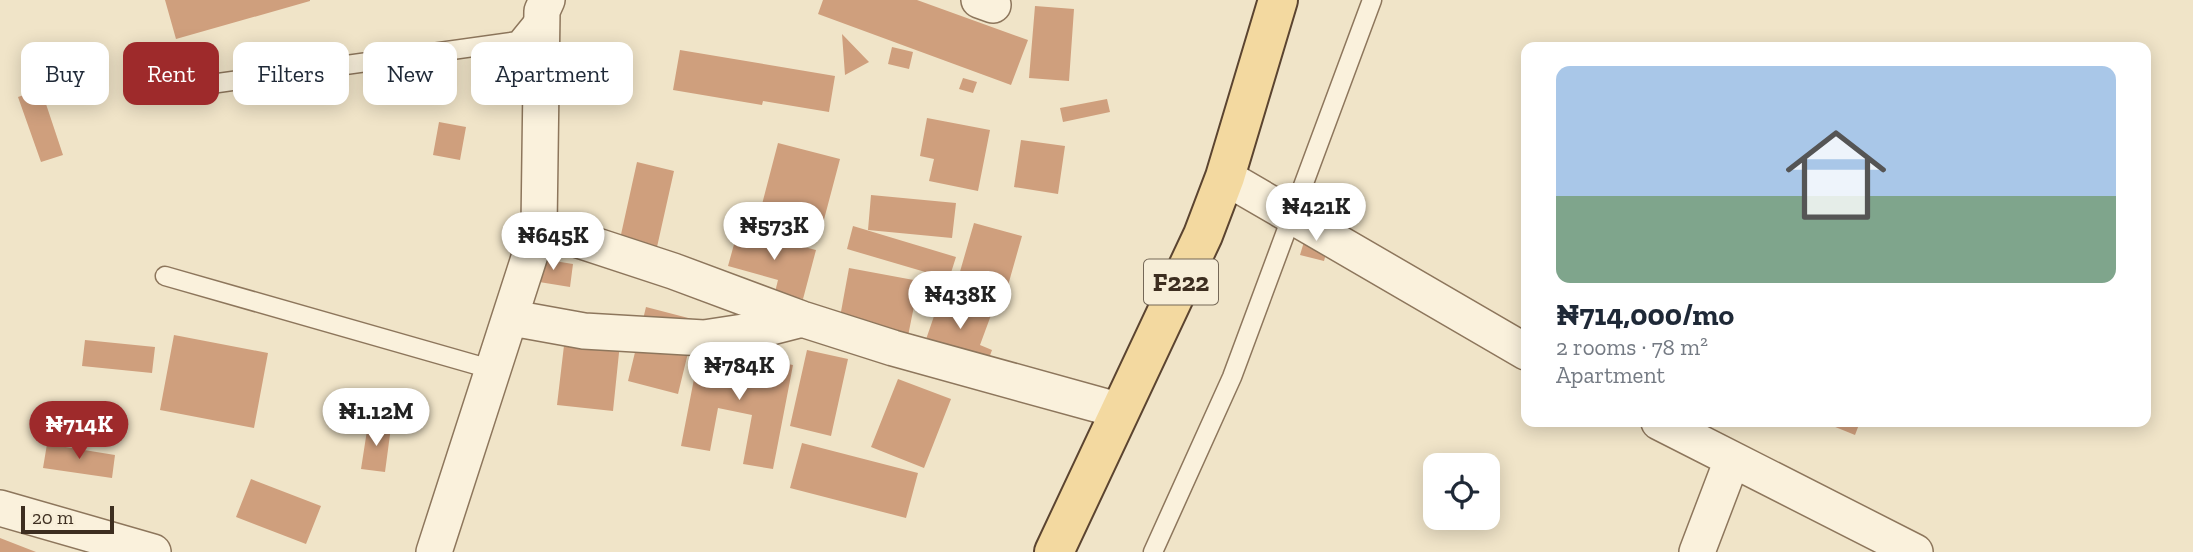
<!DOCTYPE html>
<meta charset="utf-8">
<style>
body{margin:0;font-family:"Zilla Slab",serif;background:#f6f6f7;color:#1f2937;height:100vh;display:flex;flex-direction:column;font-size:26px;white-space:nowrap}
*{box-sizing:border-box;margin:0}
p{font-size:23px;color:#747a83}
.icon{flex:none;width:38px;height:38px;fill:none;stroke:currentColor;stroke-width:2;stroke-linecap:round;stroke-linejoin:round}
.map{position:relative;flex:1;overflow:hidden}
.sheet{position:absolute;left:1521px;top:42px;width:630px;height:385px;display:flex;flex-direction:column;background:#fff;border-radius:14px;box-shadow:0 4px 18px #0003}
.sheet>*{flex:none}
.guide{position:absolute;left:21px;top:42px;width:665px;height:63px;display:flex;gap:14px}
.fabs{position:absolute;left:1423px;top:453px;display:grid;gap:14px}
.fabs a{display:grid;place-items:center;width:77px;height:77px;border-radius:14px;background:#fff;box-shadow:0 4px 18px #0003;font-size:35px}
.scale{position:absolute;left:21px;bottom:18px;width:93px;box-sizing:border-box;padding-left:7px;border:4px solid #3d2e20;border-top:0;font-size:19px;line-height:24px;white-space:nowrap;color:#3d2e20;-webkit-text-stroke:5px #f7eed8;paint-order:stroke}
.price{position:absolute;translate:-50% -60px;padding:0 16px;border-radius:24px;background:#fff;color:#222;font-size:23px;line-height:46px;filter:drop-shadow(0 2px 4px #0008)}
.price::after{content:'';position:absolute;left:50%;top:42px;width:21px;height:16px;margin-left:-10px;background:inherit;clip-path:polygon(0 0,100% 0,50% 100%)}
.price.selected{background:#9e2a2b;color:#fff}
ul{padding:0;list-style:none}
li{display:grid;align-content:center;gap:14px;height:371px;padding:0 35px}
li+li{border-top:2px solid #e0e1e3}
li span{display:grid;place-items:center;height:217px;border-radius:14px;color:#555}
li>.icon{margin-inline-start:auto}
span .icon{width:126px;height:126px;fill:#fffc;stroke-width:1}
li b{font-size:30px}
.tag{padding:0 24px;border-radius:14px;background:#fff;box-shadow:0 4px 18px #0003;font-size:24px;line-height:63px}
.tag.selected{background:#9e2a2b;color:#fff}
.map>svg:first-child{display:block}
.building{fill:#cf9f7d}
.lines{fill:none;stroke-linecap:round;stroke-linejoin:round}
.lane-casing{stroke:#8d765c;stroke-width:21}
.street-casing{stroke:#8d765c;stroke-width:38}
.primary-casing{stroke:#5b4430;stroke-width:42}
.lane{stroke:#faf1dc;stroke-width:18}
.street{stroke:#faf1dc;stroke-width:35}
.primary{stroke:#f3d9a0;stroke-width:38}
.labels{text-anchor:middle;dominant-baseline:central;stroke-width:7;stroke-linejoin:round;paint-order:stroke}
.shield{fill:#f7eed8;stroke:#756857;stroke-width:2}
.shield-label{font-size:26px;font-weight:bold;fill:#3d2e20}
</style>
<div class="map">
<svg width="2193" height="552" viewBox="0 0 2193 552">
<rect width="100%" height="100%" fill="#f0e4c8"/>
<!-- building -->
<path class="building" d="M165 0H310V1L176 39Z
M823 0H917L1028 40 1011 85 818 14Z
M1035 6 1074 9 1069 81 1029 78Z
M842 34 869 62 845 75Z
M892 47 913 52 909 69 888 64Z
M680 50 835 76 829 112 763 101 762 105 673 90Z
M963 78 977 82 973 93 959 89Z
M41 89 63 155 41 162 18 97Z
M1107 99 1110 112 1063 122 1060 108Z
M927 118 990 130 978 191 929 181 934 159 920 156Z
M439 122 466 127 460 160 433 155Z
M1021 140 1065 146 1058 194 1014 187Z
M778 143 840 159 822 227 760 212Z
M637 162 674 171 657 247 620 239Z
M871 195 956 203 952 238 868 230Z
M974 223 1022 236 1003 303 955 289Z
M1309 225 1332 232 1324 261 1300 255Z
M853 226 956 257 949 279 847 249Z
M738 230 816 250 803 299 775 292 778 280 728 266Z
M536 258 573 264 570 287 533 281Z
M849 268 919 281 907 341 838 328Z
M943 290 994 307 980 345 992 350 984 372 922 351Z
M646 307 696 320 678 394 628 381Z
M174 335 268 353 254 428 160 410Z
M565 337 620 343 613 411 557 405Z
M85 340 155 347 152 373 82 366Z
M700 348 793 365 773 469 743 464 752 415 718 408 710 451 681 446Z
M807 350 848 359 831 436 790 426Z
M898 379 951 399 924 468 871 447Z
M1823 422H1860L1855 435Z
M368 424 391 427 385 472 361 469Z
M802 443 918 473 906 518 790 488Z
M47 444 115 455 112 478 43 468Z
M251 479 321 506 306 544 236 517Z
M0 538 36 552H0Z"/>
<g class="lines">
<!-- lane casing -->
<g class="lane-casing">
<path id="lane" d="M211 84 517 41 539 14
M165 276 494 370
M1153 552 1232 377 1372 0"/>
</g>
<!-- street casing -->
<g class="street-casing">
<path id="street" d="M979 0 993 5
M1225 177 1526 352
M539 227 673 271 802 319 893 348 1121 411
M512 318 584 331 704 338 763 329 802 319
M1659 422 1915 552
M0 508 153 552
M434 552 539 227 542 11 547 0
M1697 552 1732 460"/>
</g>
<!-- primary casing -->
<g class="primary-casing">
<path id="primary" d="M1054 552 1203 235 1225 177 1278 0"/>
</g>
<!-- lane -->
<use href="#lane" class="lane"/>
<!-- street -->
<use href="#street" class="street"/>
<!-- primary -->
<use href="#primary" class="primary"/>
</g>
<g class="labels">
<!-- shield labels -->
<rect class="shield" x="1144" y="259.5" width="74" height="45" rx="5"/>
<g class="shield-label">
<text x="1181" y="282">F222</text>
</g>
</g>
</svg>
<div class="fabs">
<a><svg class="icon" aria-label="locate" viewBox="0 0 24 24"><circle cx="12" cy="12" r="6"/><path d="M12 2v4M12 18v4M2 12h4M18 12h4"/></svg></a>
</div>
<div class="scale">20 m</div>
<b class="price" style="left:1316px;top:243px">₦421K</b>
<b class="price" style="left:774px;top:262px">₦573K</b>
<b class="price" style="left:553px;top:272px">₦645K</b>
<b class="price" style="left:960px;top:331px">₦438K</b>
<b class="price" style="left:739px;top:402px">₦784K</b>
<b class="price" style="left:376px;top:448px">₦1.12M</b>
<b class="price selected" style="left:79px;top:461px">₦714K</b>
<div class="guide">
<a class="tag">Buy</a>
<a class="tag selected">Rent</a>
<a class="tag">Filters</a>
<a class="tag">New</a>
<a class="tag">Apartment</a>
</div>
<section class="sheet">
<ul>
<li><span style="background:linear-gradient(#a9c7e8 60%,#7fa58c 0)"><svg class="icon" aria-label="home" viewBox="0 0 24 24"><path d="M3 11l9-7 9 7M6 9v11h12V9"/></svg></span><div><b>₦714,000/mo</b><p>2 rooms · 78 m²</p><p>Apartment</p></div></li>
</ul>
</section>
</div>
